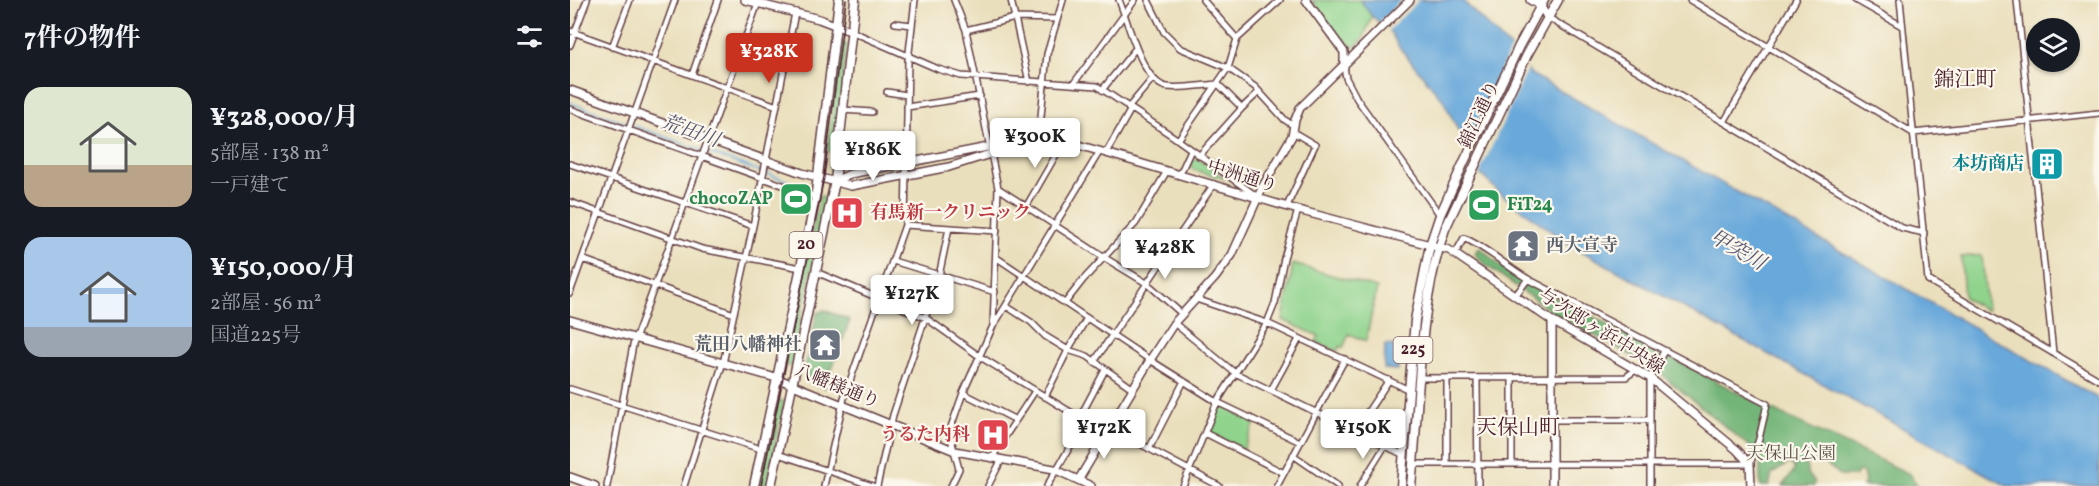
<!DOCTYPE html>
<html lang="ja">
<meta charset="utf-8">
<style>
body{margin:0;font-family:Vollkorn,"Noto Serif JP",serif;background:#242831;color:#f1f3f6;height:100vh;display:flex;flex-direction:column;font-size:22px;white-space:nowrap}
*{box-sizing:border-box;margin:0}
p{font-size:20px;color:#9ea1a6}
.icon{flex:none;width:33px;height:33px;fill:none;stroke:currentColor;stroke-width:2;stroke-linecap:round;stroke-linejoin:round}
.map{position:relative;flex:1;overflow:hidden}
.sheet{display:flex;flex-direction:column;background:#171b24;width:570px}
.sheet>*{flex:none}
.controls{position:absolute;left:1456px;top:18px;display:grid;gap:12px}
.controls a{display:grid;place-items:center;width:54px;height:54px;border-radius:50%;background:#171b24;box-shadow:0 2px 4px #0004;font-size:30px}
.price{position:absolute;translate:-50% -51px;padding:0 14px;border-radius:6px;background:#fff;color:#222;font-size:20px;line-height:39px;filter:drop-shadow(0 2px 3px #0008)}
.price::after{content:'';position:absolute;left:50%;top:36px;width:18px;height:14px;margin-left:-9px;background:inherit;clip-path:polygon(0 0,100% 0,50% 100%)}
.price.current{background:#c8321e;color:#fff}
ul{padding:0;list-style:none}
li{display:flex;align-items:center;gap:18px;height:150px;padding:0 24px}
li span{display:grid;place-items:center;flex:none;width:168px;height:120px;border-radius:18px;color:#555}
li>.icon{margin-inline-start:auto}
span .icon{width:72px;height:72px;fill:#fffc;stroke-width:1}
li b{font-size:26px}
h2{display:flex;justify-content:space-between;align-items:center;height:72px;padding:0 24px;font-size:26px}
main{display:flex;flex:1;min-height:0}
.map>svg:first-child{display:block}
.green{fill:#8fd38c;stroke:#6c795c;stroke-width:1.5}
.forest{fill:#73b578;stroke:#5e6a52;stroke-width:1.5}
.water{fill:#67a8da;stroke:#586482;stroke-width:1.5}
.pier{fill:#eadfbc}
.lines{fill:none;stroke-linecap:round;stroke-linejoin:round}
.stream{stroke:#67a8da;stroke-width:2}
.minor-casing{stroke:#623c41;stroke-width:8}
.tertiary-casing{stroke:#623c41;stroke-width:10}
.primary-casing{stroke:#623c41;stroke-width:11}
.trunk-casing{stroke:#623c41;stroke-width:11}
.minor{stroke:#fff;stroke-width:5}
.tertiary{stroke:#fff;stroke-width:7}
.primary{stroke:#fff;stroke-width:8}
.trunk{stroke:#fff;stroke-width:8}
.tram{stroke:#4a1f2b;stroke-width:1.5}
.labels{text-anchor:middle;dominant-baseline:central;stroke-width:4.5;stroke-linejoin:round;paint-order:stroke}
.shield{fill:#fbf7ec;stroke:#7f6065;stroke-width:1.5}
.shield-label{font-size:16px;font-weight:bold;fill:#4a1f2b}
.street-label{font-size:18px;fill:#4a1f2b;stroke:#fbf7ec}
.culture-label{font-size:18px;font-weight:bold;fill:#0d838f;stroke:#fbf7ec;text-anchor:end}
.leisure-label{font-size:18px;font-weight:bold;fill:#27864d;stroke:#fbf7ec;text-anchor:end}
.health-label{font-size:18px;font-weight:bold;fill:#be3a42;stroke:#fbf7ec;text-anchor:start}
.worship-label{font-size:18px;font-weight:bold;fill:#5b616d;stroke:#fbf7ec;text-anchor:start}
.park-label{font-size:18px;fill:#5f5548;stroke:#fbf7ec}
.water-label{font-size:20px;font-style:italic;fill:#565671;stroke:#fbf7ec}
.quarter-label{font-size:21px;fill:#4a1f2b;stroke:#fbf7ec}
</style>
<main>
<section class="sheet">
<h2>7件の物件<svg class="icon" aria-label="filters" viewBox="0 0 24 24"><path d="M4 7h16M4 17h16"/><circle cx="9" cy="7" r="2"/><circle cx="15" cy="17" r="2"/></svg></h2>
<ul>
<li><span style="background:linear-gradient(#dfe7d0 65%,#b9a48a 0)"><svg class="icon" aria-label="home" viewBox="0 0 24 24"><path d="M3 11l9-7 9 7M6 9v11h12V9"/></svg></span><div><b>¥328,000/月</b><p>5部屋 · 138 m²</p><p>一戸建て</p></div></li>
<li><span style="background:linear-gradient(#a9c7e8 75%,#9aa5b1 0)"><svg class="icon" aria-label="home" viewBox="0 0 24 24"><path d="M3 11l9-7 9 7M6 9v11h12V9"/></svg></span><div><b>¥150,000/月</b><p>2部屋 · 56 m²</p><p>国道225号</p></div></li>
</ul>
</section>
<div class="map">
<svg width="1529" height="486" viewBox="0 0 1529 486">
<rect width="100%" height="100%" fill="#fbf7ec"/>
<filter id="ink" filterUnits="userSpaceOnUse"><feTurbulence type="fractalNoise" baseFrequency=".0167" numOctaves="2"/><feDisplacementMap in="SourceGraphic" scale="12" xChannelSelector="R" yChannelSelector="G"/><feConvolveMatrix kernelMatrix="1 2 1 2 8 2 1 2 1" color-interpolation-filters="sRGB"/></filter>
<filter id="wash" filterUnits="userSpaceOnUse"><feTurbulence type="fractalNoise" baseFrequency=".008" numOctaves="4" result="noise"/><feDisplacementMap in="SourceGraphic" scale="24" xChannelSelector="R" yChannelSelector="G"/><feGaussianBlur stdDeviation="1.35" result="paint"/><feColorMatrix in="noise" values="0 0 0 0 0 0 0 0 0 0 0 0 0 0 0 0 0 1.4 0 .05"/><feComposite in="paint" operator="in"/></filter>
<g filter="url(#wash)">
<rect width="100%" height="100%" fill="#eadfbc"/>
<!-- green -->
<path class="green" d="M742 0H790L802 16 793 39 784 47 779 46 776 48Z
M271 43 277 44 263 152 257 151Z
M623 159H628L656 179 623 170 620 163Z
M250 196 256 198 221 366 214 365Z
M1412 255 1417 311 1394 298 1391 257Z
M723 264 807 288 796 341 779 334 773 348 770 346 767 351 746 342 749 336 713 320Z
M207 400 214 401 197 484 196 486H189Z
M650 405 685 423 673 450 640 433 638 429 647 406Z"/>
<!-- forest -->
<path class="forest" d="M911 248 929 265 960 284 1190 404 1340 474 1348 486H1293L1295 482 1293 472 1289 471 1285 476H1271C1261 466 1252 462 1240 456L1236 459 1237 474 1245 482 1244 486H1212L1224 471V466L1219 463 1202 474 1199 486H1190V461L1180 447 1081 366 985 314 916 265 905 254 907 250Z
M254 310 280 320 255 388 239 381 234 370 247 313Z"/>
<!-- water -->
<path class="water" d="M790 0H892L939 47 961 74 1529 399V486H1437L997 243 930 193 910 174 873 100 829 47 821 33 802 16Z
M815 345 830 346 828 370 814 369Z"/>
<!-- pier -->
<path class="pier" d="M831 0H849L816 33 808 24Z
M942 46 959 66 908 176 894 148Z"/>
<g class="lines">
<!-- stream -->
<path class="stream" d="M0 103 231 186"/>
</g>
</g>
<g filter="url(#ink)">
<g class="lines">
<!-- minor casing -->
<g class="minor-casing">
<path id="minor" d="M441 0 459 82
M549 0C558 21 572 83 597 87 611 89 633 85 648 84L672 108
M578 0 594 32 610 48 658 68 685 87 715 120 724 126
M633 0 667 39
M1120 0 1343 133 1529 113
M1286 0 1332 26
M1330 0 1358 280 1529 380
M1447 0 1483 353
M977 17 1332 228 1354 233
M325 23 342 25
M396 30 445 18 487 19
M0 31 207 106
M283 32 368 69 391 76 527 86 604 137 685 195
M0 45 17 0
M42 47 60 0
M774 67 776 78 787 99 870 215
M122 75 148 0
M504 83 565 0
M532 90 566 48
M317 92 337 95
M337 107 410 96
M558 108 583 78
M0 109 246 197
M273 110 302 112
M1154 122 1226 0
M469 137 477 54 493 0
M608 140 658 68 667 39 710 0
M536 153 561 109
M629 156 672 108 689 92
M0 164 183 226
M610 174 621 150
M428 188 535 258 578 284 612 314
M0 202 132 249 231 268
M717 206 745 145 723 132
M456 207 494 141
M335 225 427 231
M427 258 580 360 647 402 730 442
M12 259 164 314
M323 261 425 292
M246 272 356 318 409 356 515 421 544 430 649 486
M0 293 105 0
M945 296 958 279
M626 299 697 323 839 390
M495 303 513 280 566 223 597 171
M436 306 461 322 475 336 498 350 517 356 562 388
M604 323 665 373 834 455
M424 325 530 151
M524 362 644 184
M850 378 1056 377 1067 369
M877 378V464
M907 378 908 486
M942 378V464
M0 389 191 449
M701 390 729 339
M393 393 446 420
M475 397 498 350 517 318
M510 417 535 370
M982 420H1079
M785 431 819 380
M635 433 714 473
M579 449 614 381
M208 454 303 486
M723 455 768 486
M423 458 427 449 465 391
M843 464H1180L1189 439 1197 404 958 279C936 266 917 248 894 238L885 254
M37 486 63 345 188 3
M114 486 154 359 183 226 225 13
M254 486 274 398 335 225 338 61 345 0
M307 486 323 415 369 276 379 228
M381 486 389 469 382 443 381 427 393 393 423 326 428 188 396 30 384 0
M418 486 432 459
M477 486 515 421
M613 486 647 402 697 323 705 303 714 258 728 210
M707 486 775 359
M790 486 815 446
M1080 486V378L1094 351"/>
</g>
<!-- tertiary casing -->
<g class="tertiary-casing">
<path id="tertiary" d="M175 0 249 19 283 32
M736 0 774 52V67
M960 0 970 5 977 17
M0 90 232 173 281 186 379 167 420 154 468 144 476 140
M265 181 280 174 469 137 476 140 494 141 536 153 728 210 879 250 982 321 1080 378 1167 450 1180 464 1181 486
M0 320 206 378 385 451 484 469 521 486
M0 477 25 486
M509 479 580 360 604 323 645 278 662 255 693 186 722 136 725 120 730 108 840 0
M982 486V321"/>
</g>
<!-- primary casing -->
<g class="primary-casing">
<path id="primary" d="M184 486 245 201 269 0
M201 486 265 181 285 0"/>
</g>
<!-- trunk casing -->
<g class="trunk-casing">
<path id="trunk" d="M831 486 845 320 860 245 870 215 894 162 949 46 974 0
M841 486C850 402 847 309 875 229L957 55 988 0"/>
</g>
<!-- minor -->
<use href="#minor" class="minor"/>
<!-- tertiary -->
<use href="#tertiary" class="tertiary"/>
<!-- primary -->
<use href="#primary" class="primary"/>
<!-- trunk -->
<use href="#trunk" class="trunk"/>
<!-- tram -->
<path class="tram" d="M191 486 254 177 276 0"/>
</g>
</g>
<!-- icons -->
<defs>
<g id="building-square" transform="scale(1.725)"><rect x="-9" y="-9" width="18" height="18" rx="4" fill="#0f9aa8" stroke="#fbf7ec"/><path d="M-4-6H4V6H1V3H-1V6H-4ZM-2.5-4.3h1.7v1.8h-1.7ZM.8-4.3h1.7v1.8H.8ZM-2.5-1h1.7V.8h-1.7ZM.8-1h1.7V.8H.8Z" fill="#fff"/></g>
<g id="stadium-square" transform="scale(1.725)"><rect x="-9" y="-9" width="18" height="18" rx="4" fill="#2e9e5b" stroke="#fbf7ec"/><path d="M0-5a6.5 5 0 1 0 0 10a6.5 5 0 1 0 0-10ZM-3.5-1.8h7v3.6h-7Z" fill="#fff"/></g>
<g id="hospital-square" transform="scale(1.725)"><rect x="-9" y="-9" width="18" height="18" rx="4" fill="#e0444e" stroke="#fbf7ec"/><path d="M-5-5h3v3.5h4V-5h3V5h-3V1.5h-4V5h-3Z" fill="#fff"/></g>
<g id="temple-square" transform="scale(1.725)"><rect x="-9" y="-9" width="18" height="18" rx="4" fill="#6b7280" stroke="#fbf7ec"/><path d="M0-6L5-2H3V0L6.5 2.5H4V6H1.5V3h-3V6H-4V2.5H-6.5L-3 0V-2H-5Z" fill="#fff"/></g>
</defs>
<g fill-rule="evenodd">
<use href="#building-square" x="1477" y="164"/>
<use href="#stadium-square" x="226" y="199"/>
<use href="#stadium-square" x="914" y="205"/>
<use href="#hospital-square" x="277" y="213"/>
<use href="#temple-square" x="953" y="246"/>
<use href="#temple-square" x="255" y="345"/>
<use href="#hospital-square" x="423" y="435"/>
</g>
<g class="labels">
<!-- shield labels -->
<g class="shield">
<rect x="219.5" y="232" width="33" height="26" rx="4.5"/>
<rect x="823.5" y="337" width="39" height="26" rx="4.5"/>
</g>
<g class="shield-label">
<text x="236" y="245">20</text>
<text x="843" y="350">225</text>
</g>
<!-- street labels -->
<g class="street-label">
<text transform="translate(910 115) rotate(-65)">錦江通り</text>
<text transform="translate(672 177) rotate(17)">中洲通り</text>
<text transform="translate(1031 332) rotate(32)">与次郎ヶ浜中央線</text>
<text transform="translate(267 387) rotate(22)">八幡様通り</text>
</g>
<!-- culture labels -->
<g class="culture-label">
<text x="1454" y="164">本坊商店</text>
</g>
<!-- leisure labels -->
<g class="leisure-label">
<text x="203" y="199">chocoZAP</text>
<text x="937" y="205" text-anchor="start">FiT24</text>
</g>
<!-- health labels -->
<g class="health-label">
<text x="300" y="213">有馬新一クリニック</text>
<text x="400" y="435" text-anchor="end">うるた内科</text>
</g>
<!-- worship labels -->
<g class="worship-label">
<text x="976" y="246">西大宣寺</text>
<text x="232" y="345" text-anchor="end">荒田八幡神社</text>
</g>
<!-- park labels -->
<g class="park-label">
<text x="1221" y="454">天保山公園</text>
</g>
<!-- water labels -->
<g class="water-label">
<text transform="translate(120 132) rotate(20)">荒田川</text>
<text transform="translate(1167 251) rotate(30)">甲突川</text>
</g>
<!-- quarter labels -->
<g class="quarter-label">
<text x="1395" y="80">錦江町</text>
<text x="948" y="428">天保山町</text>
</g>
</g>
</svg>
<div class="controls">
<a><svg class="icon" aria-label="layers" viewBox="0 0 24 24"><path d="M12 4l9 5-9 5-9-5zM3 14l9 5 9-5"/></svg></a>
</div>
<b class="price current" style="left:199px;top:84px">¥328K</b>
<b class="price" style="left:465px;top:169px">¥300K</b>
<b class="price" style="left:303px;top:182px">¥186K</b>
<b class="price" style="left:595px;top:280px">¥428K</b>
<b class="price" style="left:342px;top:326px">¥127K</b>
<b class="price" style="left:534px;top:460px">¥172K</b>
<b class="price" style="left:793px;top:460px">¥150K</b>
</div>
</main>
